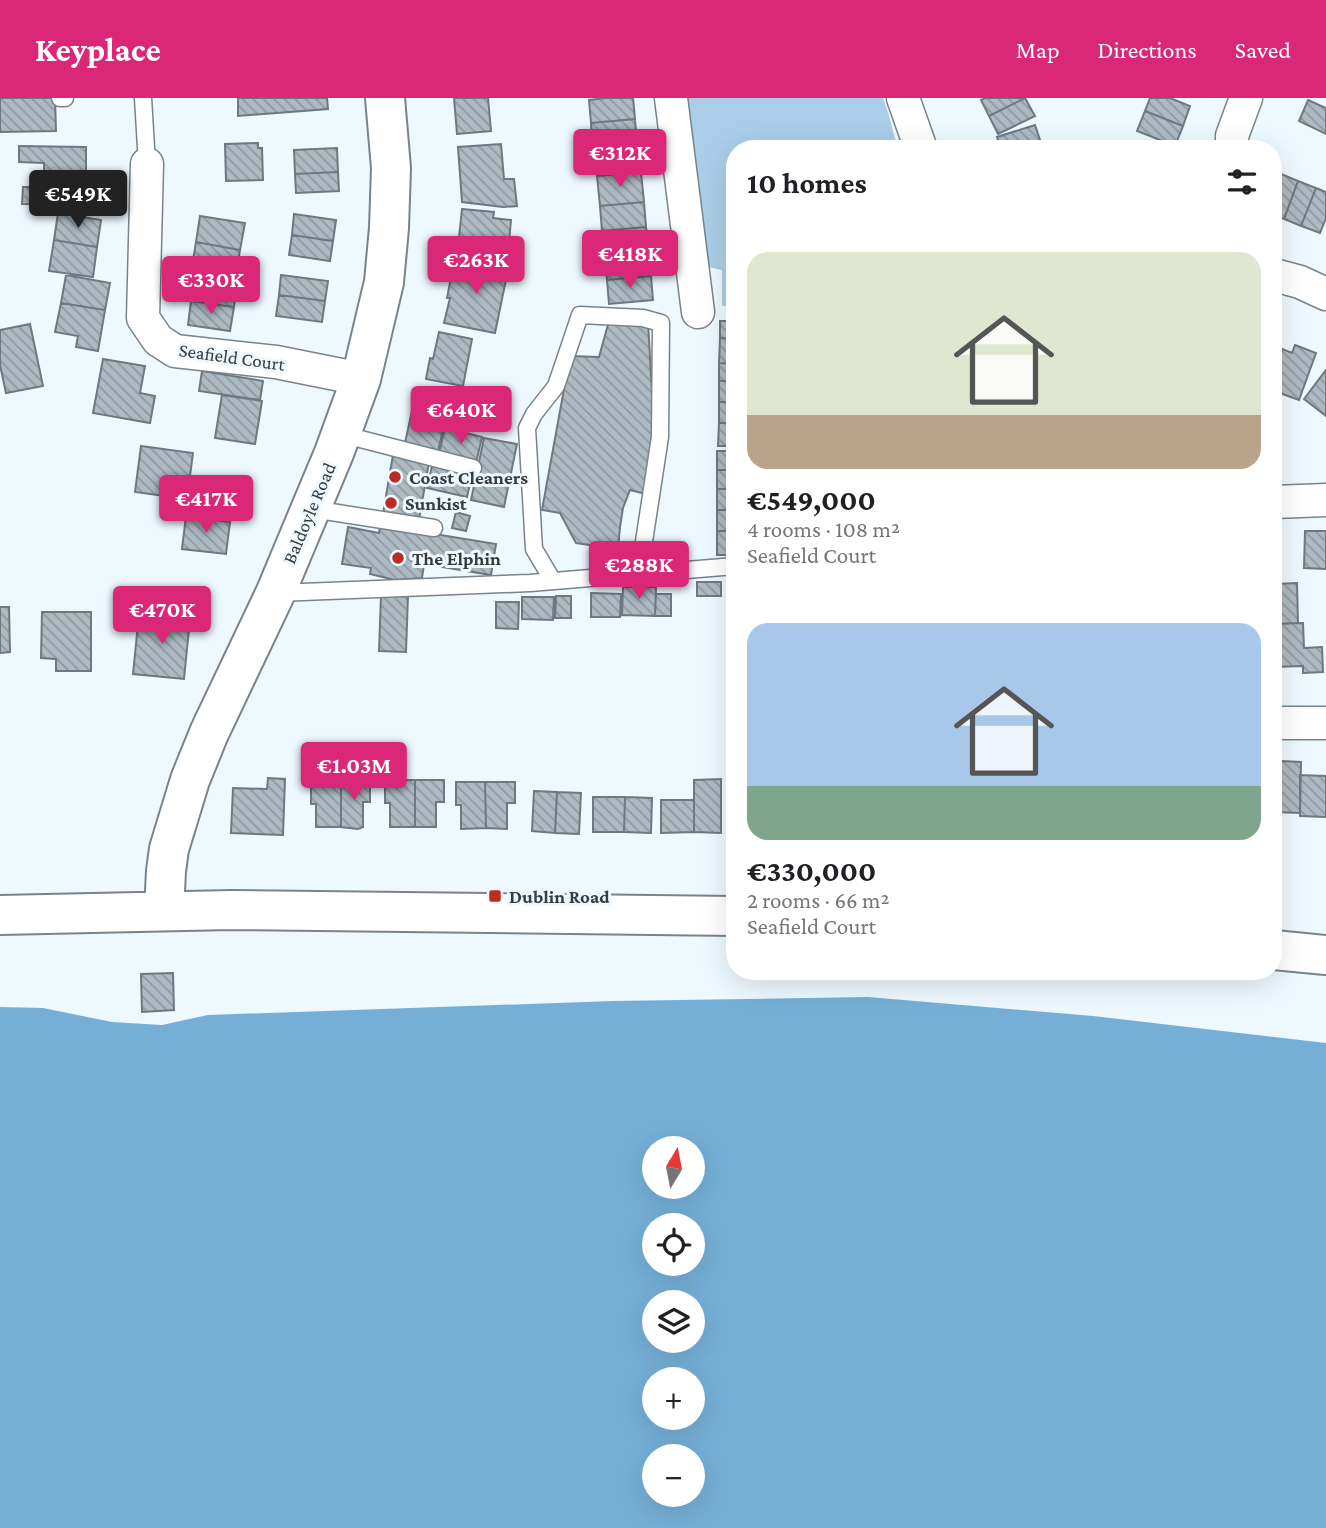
<!DOCTYPE html>
<meta charset="utf-8">
<style>
body{margin:0;font-family:"Crimson Pro",serif;background:#f2f2f2;color:#202124;height:100vh;display:flex;flex-direction:column;font-size:26px;white-space:nowrap}
*{box-sizing:border-box;margin:0}
p{font-size:23px;color:#757577}
.icon{flex:none;width:38px;height:38px;fill:none;stroke:currentColor;stroke-width:2;stroke-linecap:round;stroke-linejoin:round}
.map{position:relative;flex:1;overflow:hidden}
.sheet{position:absolute;left:726px;top:42px;width:556px;height:840px;display:flex;flex-direction:column;background:#fff;border-radius:28px;box-shadow:0 7px 28px #0002}
.sheet>*{flex:none}
.needle{width:46px;rotate:10deg}
.controls{position:absolute;left:642px;top:1038px;display:grid;gap:14px}
.controls a{display:grid;place-items:center;width:63px;height:63px;border-radius:50%;background:#fff;box-shadow:0 7px 28px #0002;font-size:35px}
.price{position:absolute;translate:-50% -60px;padding:0 16px;border-radius:7px;background:#db2777;color:#fff;font-size:23px;line-height:46px;filter:drop-shadow(0 2px 4px #0008)}
.price::after{content:'';position:absolute;left:50%;top:42px;width:21px;height:16px;margin-left:-10px;background:inherit;clip-path:polygon(0 0,100% 0,50% 100%)}
.price.on{background:#222;color:#fff}
ul{padding:0;list-style:none}
li{display:grid;align-content:center;gap:14px;height:371px;padding:0 21px}
li span{display:grid;place-items:center;height:217px;border-radius:21px;color:#555}
li>.icon{margin-inline-start:auto}
span .icon{width:126px;height:126px;fill:#fffc;stroke-width:1}
li b{font-size:30px}
h2{display:flex;justify-content:space-between;align-items:center;height:84px;padding:0 21px;font-size:30px}
header{display:flex;align-items:center;gap:42px;box-sizing:border-box;height:98px;padding:0 35px;background:#db2777;color:#fff}
header strong{font-size:33px}
nav{display:flex;gap:38px;margin-inline-start:auto;font-size:24px}
.map>svg:first-child{display:block}
.park{fill:#aacee8}
.water{fill:#75afd7;fill-rule:evenodd}
.building{fill:url(#building-back-hatch);stroke:#6d7880;stroke-width:2}
.lines{fill:none;stroke-linecap:round;stroke-linejoin:round}
.service-casing{stroke:#78838b;stroke-width:19}
.minor-casing{stroke:#78838b;stroke-width:35}
.secondary-casing{stroke:#78838b;stroke-width:42}
.service{stroke:#fff;stroke-width:16}
.minor{stroke:#fff;stroke-width:32}
.secondary{stroke:#fff;stroke-width:38}
.poi-dot{fill:#bb2d22;stroke:#eef8ff;stroke-width:2.5}
.labels{text-anchor:middle;dominant-baseline:central;stroke-width:6;stroke-linejoin:round;paint-order:stroke}
.street-label{font-size:19px;fill:#363b3e;stroke:#eef8ff}
.poi-label{font-size:19px;font-weight:bold;fill:#363b3e;stroke:#eef8ff;text-anchor:start}
</style>
<header>
<strong>Keyplace</strong>
<nav><a>Map</a><a>Directions</a><a>Saved</a></nav>
</header>
<div class="map">
<svg width="1326" height="1430" viewBox="0 0 1326 1430">
<defs>
<pattern id="building-back-hatch" width="6" height="6" patternUnits="userSpaceOnUse" patternTransform="scale(1.75)"><rect width="6" height="6" fill="#aebac2"/><path d="M-1 5l2 2M0 0l6 6M5-1l2 2" fill="none" stroke="#8e989f"/></pattern>
</defs>
<rect width="100%" height="100%" fill="#eef8ff"/>
<!-- park -->
<path class="park" d="M685 0H883L887 11 898 51H735V208H722V172L708 169 701 159Z"/>
<!-- water -->
<path class="water" d="M868 899 1093 918 1326 945V1430H0V909L43 910 112 924 162 927 208 917 613 903ZM654 1050H693V1088H654ZM654 1127H693V1166H654ZM654 1204H693V1242H654ZM654 1281H693V1320H654ZM654 1358H693V1396H654Z"/>
<!-- building -->
<path class="building" d="M0 0H55L56 33 0 34Z
M238 0H327L328 11 238 18Z
M454 0H488L491 33 457 36Z
M606 0H633L635 21 591 25 589 2Z
M985 0H1025L989 18 981 2Z
M1025 0 1035 18 998 36 989 18Z
M1150 0H1170L1190 8 1183 28 1145 13Z
M1308 2 1326 10V36L1299 23Z
M1145 13 1183 28 1175 48 1137 33Z
M635 21 637 47 593 51 591 25Z
M1035 27 1043 51H1001L997 39Z
M258 45V50H262L263 82 226 83 225 46Z
M501 46 504 81H514L517 108 503 109 462 104 458 49Z
M637 47 640 71 596 75 593 51Z
M19 48 86 49V79L44 78V65L19 64Z
M337 50 338 74 295 76 294 52Z
M1274 73 1298 83 1284 121 1274 117 1275 99H1274Z
M338 74 339 93 296 95 295 76Z
M641 74 644 104 600 108 597 78Z
M44 78 86 79V107L22 106 23 89H44Z
M1298 83 1316 90 1301 128 1284 121Z
M1316 90 1326 94V120L1320 135 1301 128Z
M644 104 646 129 602 133 600 108Z
M462 111 494 114 493 120 511 122 508 156 490 154V161L457 158Z
M58 115 101 122 97 149 54 142Z
M294 116 336 122 333 143 292 137Z
M200 118 245 125 240 152 196 144Z
M646 129 649 153 604 157 602 133Z
M292 137 333 143 330 163 289 157Z
M54 142 97 149 93 179 49 173Z
M196 144 240 152 235 182 191 175Z
M649 153 651 178 607 182 604 157Z
M457 162 508 172 495 235 444 225 450 200H447L452 174 455 175Z
M66 177 110 185 105 212 61 205Z
M281 177 328 183 325 203 279 197Z
M651 178 653 202 609 206 607 182Z
M195 179 237 184 234 209 191 203Z
M279 197 325 203 322 224 276 218Z
M191 203 234 209 230 233 188 227Z
M61 205 105 212 98 253 76 249 78 238 55 234Z
M609 223 648 224 655 348 646 396 630 392 623 410 620 429 618 451 576 445 560 415 542 412 570 258 599 259Z
M720 223H735V241L720 240Z
M30 226 43 288 6 295 0 267V232Z
M439 234 472 241 463 288 426 281 430 260 433 261Z
M720 240 735 241V266L719 265Z
M1295 247 1316 255 1299 302 1274 293V266L1280 250 1292 255Z
M103 261 145 268 140 295 155 298 150 325 93 315Z
M719 265 735 266V283H719Z
M1326 272V318L1304 301Z
M202 273 263 283 260 302 199 293Z
M719 283H735V304H719Z
M222 297 262 303 255 346 215 340Z
M415 299 445 306 440 331 443 332 438 353 405 345Z
M719 304H735V325H719Z
M719 325H735V348H718Z
M445 330 482 339 476 365 439 356Z
M484 340 517 346 504 409 471 402Z
M141 348 193 355 187 401 135 394Z
M717 353H735V372H717Z
M393 357 429 364 419 422 383 416Z
M432 368 472 377 467 399 427 390Z
M717 372H735V391H717Z
M717 391H735V412H717Z
M717 412H735V433H717Z
M456 414 470 418 466 433 452 430Z
M186 418 230 424 226 456 182 451Z
M380 427 496 446 491 477 424 466 422 480 395 482 370 476 371 470 342 466 348 429 379 435Z
M717 433H735V457H717Z
M1305 433H1326V471L1304 470Z
M697 484H721V498H697Z
M1297 485 1298 525 1274 526V486Z
M623 489H656L655 518 622 517Z
M591 495 621 496 620 519H591Z
M656 496H671V518H655Z
M381 497 408 498 406 554 379 553Z
M556 498H571V520H555Z
M522 499H554L553 522 522 521Z
M496 504H519L518 531 496 530Z
M0 509H9L10 554 0 555Z
M42 514H91V573H56V561L41 560Z
M139 516 190 521 184 581 133 576Z
M1303 525 1304 550 1322 549 1323 574 1303 575V568L1274 569V526Z
M1281 663 1301 664 1300 715 1274 714V677H1281Z
M1300 677 1326 678V719L1300 718Z
M268 680 285 681 283 737 231 735 233 690 267 691Z
M721 681V735L694 734V682Z
M311 682H341V729H316V706H311Z
M341 682H370V704H363V729L358 731 341 729Z
M385 682H415V729H390V705H385Z
M415 682H444V704H436V729H415Z
M456 684H485L486 730 461 731V707H456Z
M485 684H515V705H507V731L486 730Z
M534 693 557 694 555 735 532 733Z
M557 694 581 695 579 736 555 735Z
M593 699H625L624 734H593Z
M625 699 652 700 651 735 624 734Z
M661 702H694V734L661 735Z
M173 875 174 912 142 914 141 876Z"/>
<g class="lines">
<!-- service casing -->
<g class="service-casing">
<path id="service" d="M60 0H65
M143 0 147 66
M341 336 473 370
M312 411 434 430
M553 483 534 451 527 330 534 316 556 288 580 217 643 220 661 225 660 339 639 476
M277 495 530 485 735 468"/>
</g>
<!-- minor casing -->
<g class="minor-casing">
<path id="minor" d="M671 0 698 214
M903 0 921 51
M1232 51V38L1246 0
M147 66 143 220 158 242 175 253 276 264 361 281
M1274 177 1300 184 1326 196
M1274 404 1326 402
M1274 625H1326"/>
</g>
<!-- secondary casing -->
<g class="secondary-casing">
<path id="secondary" d="M164 813 166 773 169 751 190 682 209 635 275 496 334 355 361 281 384 184 389 130 391 70 385 0
M0 817 231 812 735 818
M1274 852 1326 857"/>
</g>
<!-- service -->
<use href="#service" class="service"/>
<!-- minor -->
<use href="#minor" class="minor"/>
<!-- secondary -->
<use href="#secondary" class="secondary"/>
</g>
<!-- markers -->
<g class="poi-dot">
<circle cx="395" cy="379" r="7"/>
<circle cx="391" cy="405" r="7"/>
<circle cx="398" cy="460" r="7"/>
<rect x="488" y="791" width="14" height="14" rx="3.5"/>
</g>
<g class="labels">
<!-- street labels -->
<g class="street-label">
<text transform="translate(232 259) rotate(8)">Seafield Court</text>
<text transform="translate(309 415) rotate(-67)">Baldoyle Road</text>
</g>
<!-- poi labels -->
<g class="poi-label">
<text x="409" y="379">Coast Cleaners</text>
<text x="405" y="405">Sunkist</text>
<text x="412" y="460">The Elphin</text>
<text x="509" y="798">Dublin Road</text>
</g>
</g>
</svg>
<div class="controls">
<a><svg class="needle" viewBox="-14 -14 28 28"><path d="M0-13l5 13h-10z" fill="#e53935"/><path d="M0 13l5-13h-10z" fill="#757577"/></svg></a>
<a><svg class="icon" aria-label="locate" viewBox="0 0 24 24"><circle cx="12" cy="12" r="6"/><path d="M12 2v4M12 18v4M2 12h4M18 12h4"/></svg></a>
<a><svg class="icon" aria-label="layers" viewBox="0 0 24 24"><path d="M12 4l9 5-9 5-9-5zM3 14l9 5 9-5"/></svg></a>
<a>+</a>
<a>−</a>
</div>
<b class="price" style="left:620px;top:91px">€312K</b>
<b class="price on" style="left:78px;top:132px">€549K</b>
<b class="price" style="left:630px;top:192px">€418K</b>
<b class="price" style="left:476px;top:198px">€263K</b>
<b class="price" style="left:211px;top:218px">€330K</b>
<b class="price" style="left:461px;top:348px">€640K</b>
<b class="price" style="left:206px;top:437px">€417K</b>
<b class="price" style="left:639px;top:503px">€288K</b>
<b class="price" style="left:162px;top:548px">€470K</b>
<b class="price" style="left:354px;top:704px">€1.03M</b>
<section class="sheet">
<h2>10 homes<svg class="icon" aria-label="filters" viewBox="0 0 24 24"><path d="M4 7h16M4 17h16"/><circle cx="9" cy="7" r="2"/><circle cx="15" cy="17" r="2"/></svg></h2>
<ul>
<li><span style="background:linear-gradient(#dfe7d0 75%,#b9a48a 0)"><svg class="icon" aria-label="home" viewBox="0 0 24 24"><path d="M3 11l9-7 9 7M6 9v11h12V9"/></svg></span><div><b>€549,000</b><p>4 rooms · 108 m²</p><p>Seafield Court</p></div></li>
<li><span style="background:linear-gradient(#a9c7e8 75%,#7fa58c 0)"><svg class="icon" aria-label="home" viewBox="0 0 24 24"><path d="M3 11l9-7 9 7M6 9v11h12V9"/></svg></span><div><b>€330,000</b><p>2 rooms · 66 m²</p><p>Seafield Court</p></div></li>
</ul>
</section>
</div>
